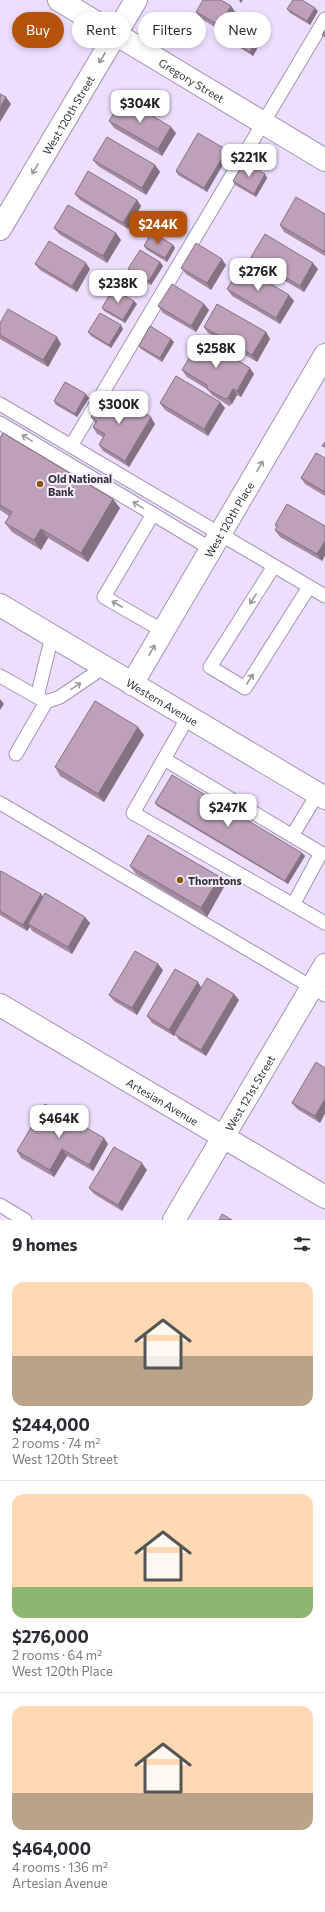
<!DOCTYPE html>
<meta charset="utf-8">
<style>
body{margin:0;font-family:Commissioner,sans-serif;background:#f2f2f3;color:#2b2b33;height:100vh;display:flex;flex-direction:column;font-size:15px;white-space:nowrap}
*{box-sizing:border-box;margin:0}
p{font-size:13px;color:#7c7c81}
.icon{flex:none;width:22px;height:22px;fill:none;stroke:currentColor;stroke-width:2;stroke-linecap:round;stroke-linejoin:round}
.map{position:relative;height:1220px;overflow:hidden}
.details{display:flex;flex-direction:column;background:#fff;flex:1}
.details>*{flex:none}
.banner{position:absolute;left:12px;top:12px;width:301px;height:36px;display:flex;gap:8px}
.price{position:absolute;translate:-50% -34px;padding:0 9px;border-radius:8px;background:#fff;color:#222;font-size:13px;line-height:26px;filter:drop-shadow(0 1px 2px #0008)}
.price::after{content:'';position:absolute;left:50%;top:24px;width:12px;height:9px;margin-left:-6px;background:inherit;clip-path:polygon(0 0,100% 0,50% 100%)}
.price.current{background:#b45309;color:#fff}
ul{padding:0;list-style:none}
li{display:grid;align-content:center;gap:8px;height:212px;padding:0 12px}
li+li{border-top:1px solid #e1e1e2}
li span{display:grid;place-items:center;height:124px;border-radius:12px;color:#555}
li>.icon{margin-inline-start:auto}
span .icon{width:72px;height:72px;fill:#fffc;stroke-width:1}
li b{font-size:17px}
h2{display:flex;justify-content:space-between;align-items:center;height:48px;padding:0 12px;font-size:17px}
.tag{padding:0 14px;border-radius:18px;background:#fff;box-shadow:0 2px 6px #0003;font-size:14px;line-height:36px}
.tag.current{background:#b45309;color:#fff}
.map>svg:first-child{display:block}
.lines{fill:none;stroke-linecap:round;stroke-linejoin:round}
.lane-casing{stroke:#a395b3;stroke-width:15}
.street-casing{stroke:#a395b3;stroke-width:24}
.secondary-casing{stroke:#a395b3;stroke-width:24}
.lane{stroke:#fff;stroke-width:13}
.street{stroke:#fff;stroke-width:22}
.secondary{stroke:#fff;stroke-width:22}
.wall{fill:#a38a9f}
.shaded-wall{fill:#847182}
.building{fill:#bda1b9;stroke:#847182}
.oneway{stroke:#9a969d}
.poi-dot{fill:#8c5707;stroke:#f6f0fd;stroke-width:1.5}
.labels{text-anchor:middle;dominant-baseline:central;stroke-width:4;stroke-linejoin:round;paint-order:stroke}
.street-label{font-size:11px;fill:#342e3b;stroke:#f6f0fd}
.poi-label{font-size:11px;font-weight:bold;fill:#342e3b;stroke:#f6f0fd;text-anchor:start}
</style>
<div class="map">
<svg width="325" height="1220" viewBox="0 0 325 1220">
<rect width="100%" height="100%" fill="#eddefe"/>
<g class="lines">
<!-- lane casing -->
<g class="lane-casing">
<path id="lane" d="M0 404 325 596
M0 423 153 514 104 597 163 631
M71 446 325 19
M153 514 211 549
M274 566 210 667 245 688 309 587
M0 676 46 702 16 754
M37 697 52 636
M46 702 60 697 104 667
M188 717 133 813 325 923
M164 759 321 853 293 905
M0 803 325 995
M292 836 318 793
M0 1205 25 1220"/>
</g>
<!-- street casing -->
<g class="street-casing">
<g id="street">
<path id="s1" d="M59 0 325 160"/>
<path id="s2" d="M0 229 136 0"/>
<path id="s3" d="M132 684 325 355"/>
<path id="s4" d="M0 1005 325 1197"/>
<path id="s5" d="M174 1220 325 965"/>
</g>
</g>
<!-- secondary casing -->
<g class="secondary-casing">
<g id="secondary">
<path id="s6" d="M0 605 325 798"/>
</g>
</g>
<!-- lane -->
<use href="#lane" class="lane"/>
<!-- street -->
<use href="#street" class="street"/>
<!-- secondary -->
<use href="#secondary" class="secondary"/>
</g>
<!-- wall -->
<path class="wall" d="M231 6 235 12 223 32 200 18 196 12Z
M287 9 318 11 310 25 290 13Z
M264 36 253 56 232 43 229 40Z
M109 121 176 133 162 156 114 128Z
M227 150 229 154 207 192 178 175 176 171Z
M93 160 155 165 160 172 146 195 98 166Z
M265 174 267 178 256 197 235 185 233 181Z
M75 194 137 200 141 206 128 229 80 200Z
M325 214V256L284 232 280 225Z
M54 228 121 240 107 263 59 234Z
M173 245 175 248 167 262 147 250 144 246Z
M251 257 318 269 304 292 256 264Z
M160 262 163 266 151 285 131 273 128 269Z
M35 264 90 269 77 292 40 270Z
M226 265 211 290 186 274 181 268Z
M227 289 289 295 294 301 280 324 232 296Z
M134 301 137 304 125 323 104 311 102 308Z
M204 304 209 310 196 332 163 313 158 306Z
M0 323 61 344 48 367 0 339Z
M204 327 266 332 270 339 257 362 208 333Z
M123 329 111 348 91 336 88 332Z
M171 339 174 342 162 362 141 349 139 346Z
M182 370 254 374 241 397 237 395 232 404 229 406 212 395 207 389 187 377Z
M89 398 77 417 56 405 54 401Z
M220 402 225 408 208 436 165 410 160 403Z
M91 417 155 424 129 467 103 451 99 445 103 437 97 434 93 427 95 423Z
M0 438 120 508 88 562 48 538 41 550 12 532 5 523 9 516 0 510Z
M325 458V496L305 484 301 478Z
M275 525 325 526V555L322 561 280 537 275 530 277 527Z
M144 735 104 802 60 776 55 767Z
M155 803 302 853 305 856 288 884 157 806Z
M130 866 225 885 207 917 136 874Z
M0 872 41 894 43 897 90 923 72 954 32 931 30 927 27 931 0 915Z
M163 970 137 1015 114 1001 109 995Z
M202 988 239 1000 206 1056 179 1040 175 1034 174 1036 152 1023 147 1016Z
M325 1068V1113L320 1123 297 1109 292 1103Z
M108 1144 93 1171 67 1156 54 1177 21 1158 17 1151Z
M147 1170 122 1211 94 1194 89 1188Z"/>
<!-- shaded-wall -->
<path class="shaded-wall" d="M239 0H243L241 3Z
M231 6 235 12 223 32 219 25Z
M315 8 318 11 310 25 307 21Z
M261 33 264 36 253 56 250 52Z
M6 97 11 104 0 122V108Z
M171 127 176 133 162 156 158 149Z
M227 150 229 154 207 192 204 188Z
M155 165 160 172 146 195 142 188Z
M265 174 267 178 256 197 254 194Z
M137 200 141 206 128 229 123 223Z
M116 233 121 240 107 263 103 256Z
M173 245 175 248 167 262 165 258Z
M222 259 226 265 211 290 207 283Z
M160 262 163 266 151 285 149 281Z
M86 263 90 269 77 292 72 286Z
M313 263 318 269 304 292 300 286Z
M289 295 294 301 280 324 276 318Z
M134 301 137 304 125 323 123 320Z
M204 304 209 310 196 332 191 326Z
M121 325 123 329 111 348 109 345Z
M266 332 270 339 257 362 252 355Z
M57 337 61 344 48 367 43 360Z
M171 339 174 342 162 362 160 358Z
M250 368 254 374 241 397 237 391Z
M233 389 237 395 232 404 228 398Z
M86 394 89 398 77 417 75 414Z
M220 402 225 408 208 436 204 429Z
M151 417 155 424 129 467 125 461Z
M113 499 120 508 88 562 81 553Z
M41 529 48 538 41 550 34 540Z
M325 541V555L322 561 317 554Z
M0 699 4 704 0 710Z
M138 727 144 735 104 802 98 794Z
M302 853 305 856 288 884 285 881Z
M220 877 225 885 207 917 201 908Z
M41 894 45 900 28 924 30 927 27 931 23 925Z
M85 917 90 923 72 954 68 947Z
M158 964 163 970 137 1015 132 1008Z
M198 982 202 989 174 1036 169 1030Z
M234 994 239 1000 206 1056 201 1050Z
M325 1099V1113L320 1123 315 1116Z
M104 1138 108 1144 93 1171 89 1165Z
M62 1149 67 1156 54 1177 50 1170Z
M142 1163 147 1170 122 1211 118 1205Z"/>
<!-- building -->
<path class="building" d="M203 0H221L231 6 219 25 196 12Z
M293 0H302L315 8 307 21 287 9Z
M240 21 261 33 250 52 229 40Z
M325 30V37L322 35Z
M0 94 6 97 0 108Z
M123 98 171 127 158 149 109 121Z
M198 133 227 150 204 188 176 171Z
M107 137 155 165 142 188 93 160Z
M244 162 265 174 254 194 233 181Z
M88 171 137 200 123 223 75 194Z
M296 197 325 214V252L280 225Z
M68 205 116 233 103 256 54 228Z
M152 232 173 245 165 258 144 246Z
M265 234 313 263 300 286 251 257Z
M49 241 86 263 72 286 35 264Z
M196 243 222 259 207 283 181 268Z
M140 250 160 262 149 281 128 269Z
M241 266 289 295 276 318 227 289Z
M172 284 204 304 191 326 158 306Z
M113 289 134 301 123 320 102 308Z
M217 304 266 332 252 355 204 327Z
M8 309 57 337 43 360 0 335V323Z
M100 313 121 325 109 345 88 332Z
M150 326 171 339 160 358 139 346Z
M201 338 250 368 237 391 233 389 228 398 225 399 207 389V385L182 370Z
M176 376 220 402 204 429 160 403Z
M65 382 86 394 75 414 54 401Z
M106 391 151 417 125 461 99 445 105 434 93 427 97 421 91 417Z
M3 433 113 499 81 553 41 529 34 540 5 523 12 512 0 505V438Z
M325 442V447L322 446Z
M316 453 325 458V492L301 478Z
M287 504 325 526V541L317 554 275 530 278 526 275 525Z
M95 701 138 727 98 794 55 767Z
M172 775 302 853 285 881 155 803Z
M148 835 220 877 201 908 130 866Z
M1 871 41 894 23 925 0 911V872Z
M45 893 85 917 68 947 28 924Z
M135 951 158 964 132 1008 109 995Z
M175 969 198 982 169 1030 147 1016Z
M207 978 234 994 201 1050 174 1034Z
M316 1062 325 1068V1099L315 1116 292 1103Z
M45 1104 104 1138 89 1165 62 1149 50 1170 17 1151Z
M114 1147 142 1163 118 1205 89 1188Z
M222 1214 232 1220H219Z"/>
<!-- one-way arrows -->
<defs><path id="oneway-shaft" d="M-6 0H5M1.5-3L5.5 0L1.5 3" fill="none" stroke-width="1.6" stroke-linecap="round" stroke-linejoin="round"/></defs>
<g class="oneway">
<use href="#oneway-shaft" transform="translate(102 58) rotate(121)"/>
<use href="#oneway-shaft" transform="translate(35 169) rotate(121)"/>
<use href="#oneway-shaft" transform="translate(27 438) rotate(-149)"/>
<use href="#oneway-shaft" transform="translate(260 466) rotate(-60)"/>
<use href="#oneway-shaft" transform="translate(138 505) rotate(-149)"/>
<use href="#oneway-shaft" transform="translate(253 599) rotate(122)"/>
<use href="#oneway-shaft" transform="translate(117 604) rotate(-150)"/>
<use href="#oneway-shaft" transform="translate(152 650) rotate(-60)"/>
<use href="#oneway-shaft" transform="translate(250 679) rotate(-57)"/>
<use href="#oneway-shaft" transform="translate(76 686) rotate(-34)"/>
</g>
<!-- markers -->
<g class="poi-dot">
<circle cx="40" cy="484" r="4"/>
<circle cx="180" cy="880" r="4"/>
</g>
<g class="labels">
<!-- street labels -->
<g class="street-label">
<text stroke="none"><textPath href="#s1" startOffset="155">Gregory Street</textPath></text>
<text stroke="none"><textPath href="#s2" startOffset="133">West 120th Street</textPath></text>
<text stroke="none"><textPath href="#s3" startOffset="191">West 120th Place</textPath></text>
<text stroke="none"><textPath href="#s6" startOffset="189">Western Avenue</textPath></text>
<text stroke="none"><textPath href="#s5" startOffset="148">West 121st Street</textPath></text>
<text stroke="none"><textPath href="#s4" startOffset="189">Artesian Avenue</textPath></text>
</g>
<!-- poi labels -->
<g class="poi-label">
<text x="48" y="478">Old National<tspan x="48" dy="13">Bank</tspan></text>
<text x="188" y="880">Thorntons</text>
</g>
</g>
</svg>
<b class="price" style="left:140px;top:124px">$304K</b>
<b class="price" style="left:249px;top:178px">$221K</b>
<b class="price current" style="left:158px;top:245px">$244K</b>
<b class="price" style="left:258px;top:292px">$276K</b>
<b class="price" style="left:118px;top:304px">$238K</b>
<b class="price" style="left:216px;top:369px">$258K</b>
<b class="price" style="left:119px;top:425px">$300K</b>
<b class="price" style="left:228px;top:828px">$247K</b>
<b class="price" style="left:59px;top:1139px">$464K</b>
<div class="banner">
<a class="tag current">Buy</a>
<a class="tag">Rent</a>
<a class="tag">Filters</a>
<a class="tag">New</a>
</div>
</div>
<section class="details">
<h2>9 homes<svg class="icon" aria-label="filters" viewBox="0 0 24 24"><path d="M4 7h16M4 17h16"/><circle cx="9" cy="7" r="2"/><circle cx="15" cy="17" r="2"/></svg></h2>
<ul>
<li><span style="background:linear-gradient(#ffd9b3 60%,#b9a48a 0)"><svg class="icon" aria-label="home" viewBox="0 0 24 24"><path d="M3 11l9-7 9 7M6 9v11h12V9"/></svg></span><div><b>$244,000</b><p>2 rooms · 74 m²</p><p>West 120th Street</p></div></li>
<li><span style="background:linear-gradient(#ffd9b3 75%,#8fb573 0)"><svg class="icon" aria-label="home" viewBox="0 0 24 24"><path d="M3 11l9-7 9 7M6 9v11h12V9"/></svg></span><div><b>$276,000</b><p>2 rooms · 64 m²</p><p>West 120th Place</p></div></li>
<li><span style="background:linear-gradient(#ffd9b3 70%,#b9a48a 0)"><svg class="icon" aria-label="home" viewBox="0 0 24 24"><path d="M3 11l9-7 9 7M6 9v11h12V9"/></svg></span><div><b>$464,000</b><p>4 rooms · 136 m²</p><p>Artesian Avenue</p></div></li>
</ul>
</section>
